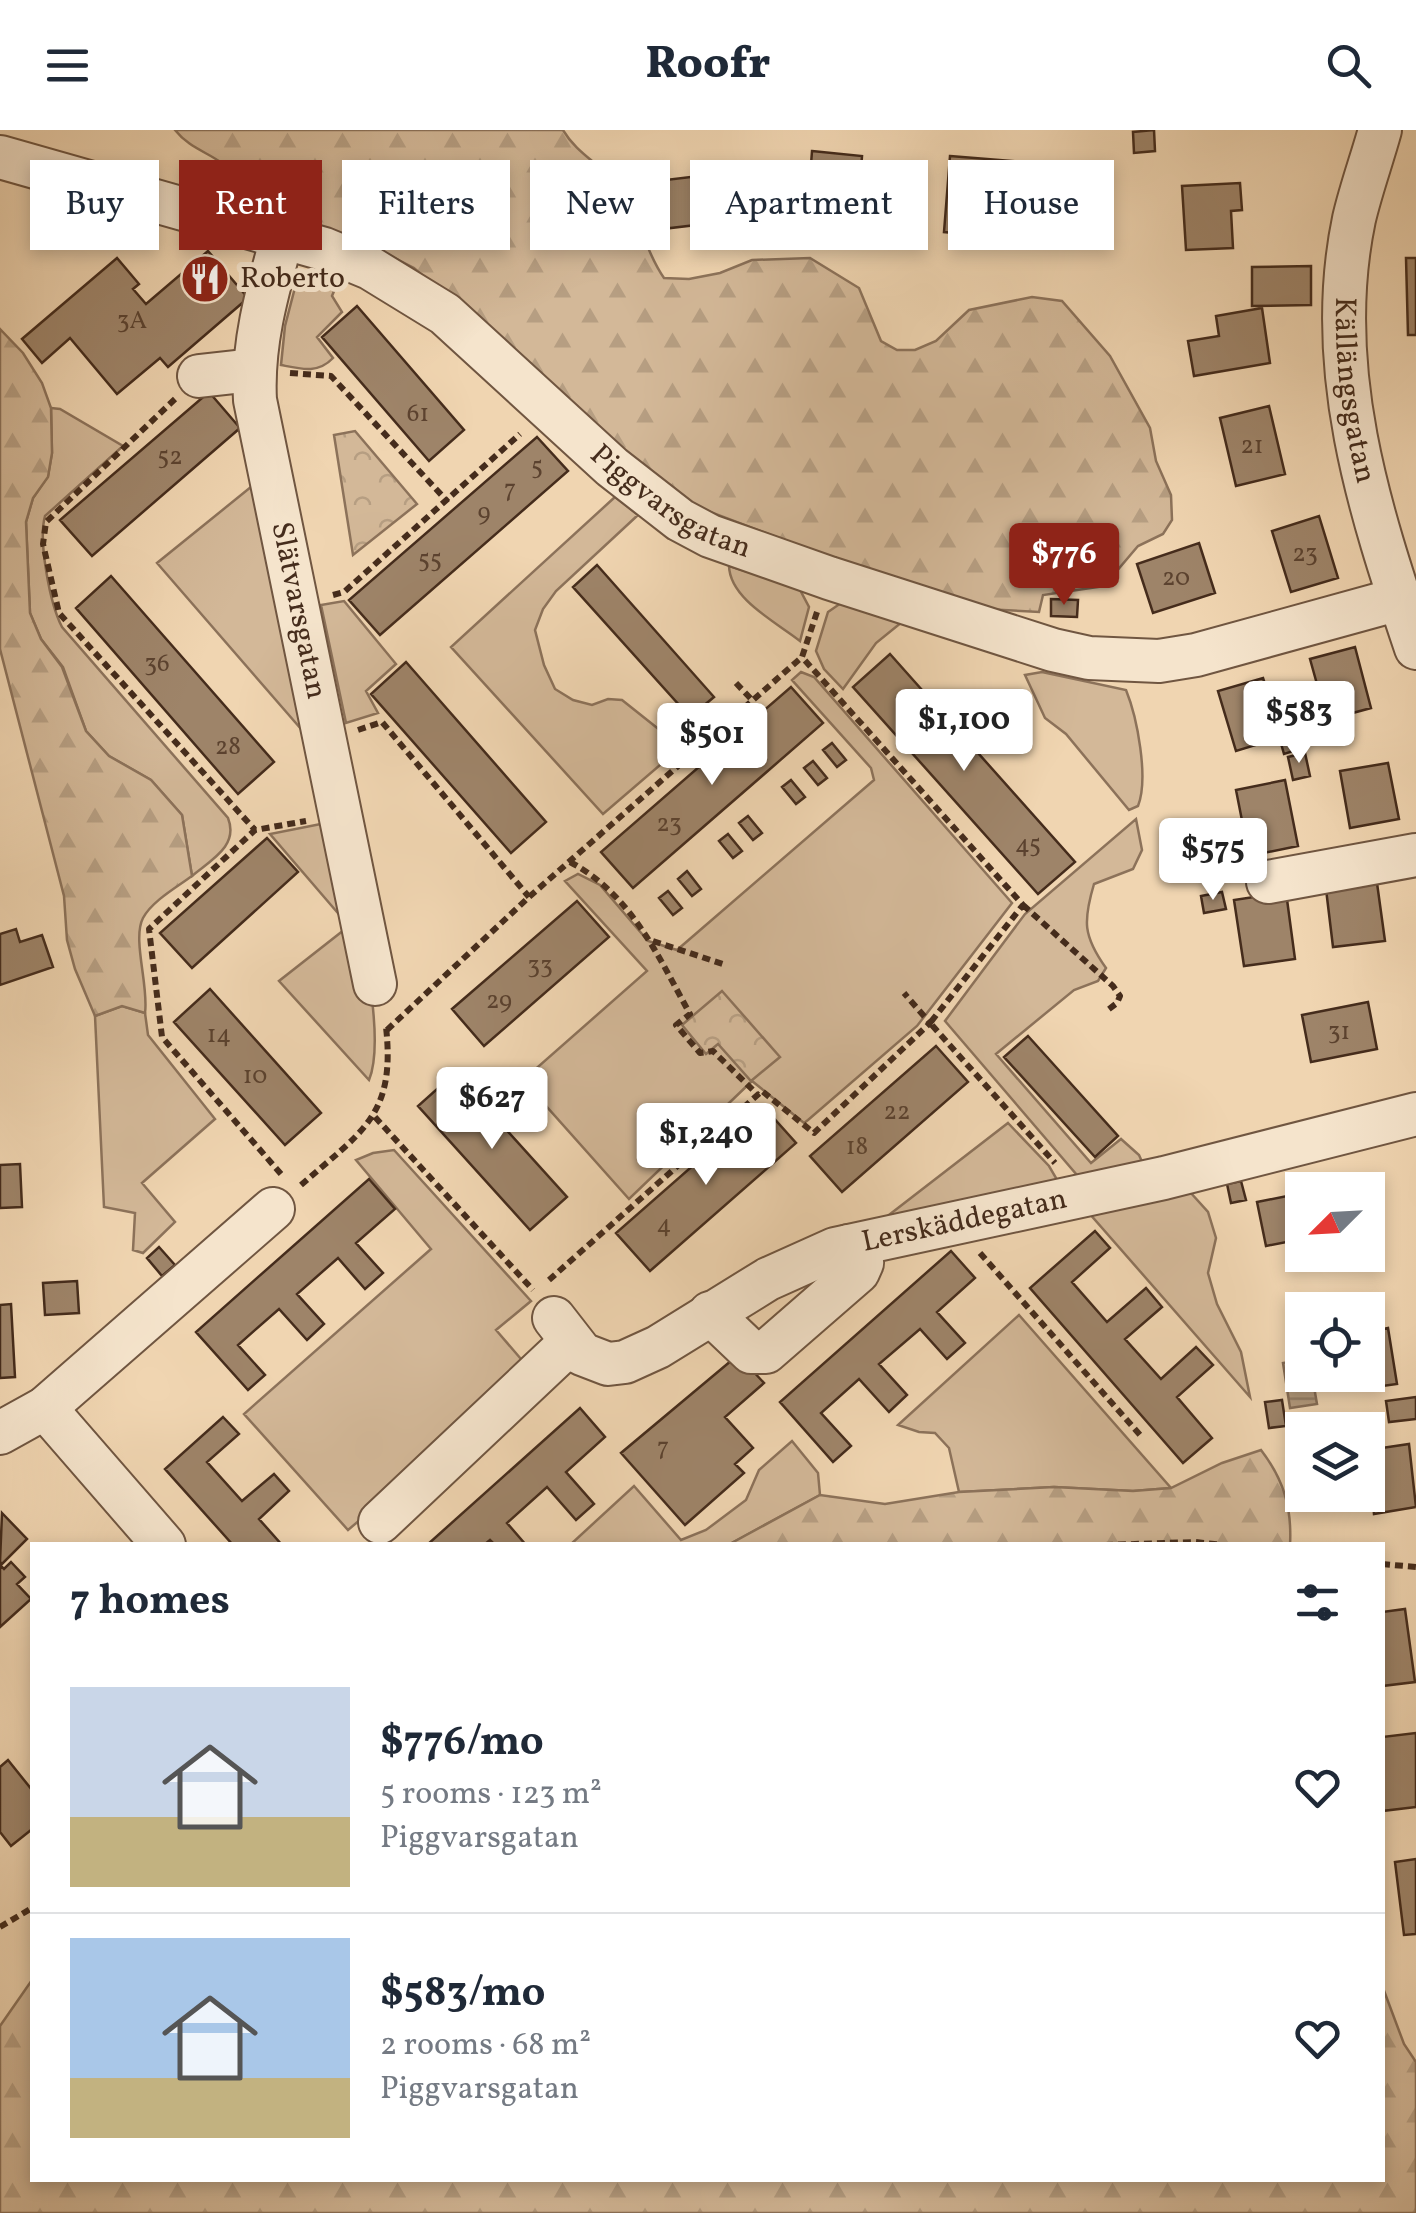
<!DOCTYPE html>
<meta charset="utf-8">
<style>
body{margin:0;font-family:Vollkorn,serif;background:#f6f6f7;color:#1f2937;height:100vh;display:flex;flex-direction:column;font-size:38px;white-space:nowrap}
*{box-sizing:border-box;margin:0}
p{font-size:32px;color:#747a83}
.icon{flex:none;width:55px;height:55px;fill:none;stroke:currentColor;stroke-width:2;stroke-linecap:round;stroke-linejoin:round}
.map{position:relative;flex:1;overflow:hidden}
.sheet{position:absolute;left:30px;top:1412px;width:1355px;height:640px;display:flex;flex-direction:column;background:#fff;border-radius:0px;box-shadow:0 5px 15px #0003}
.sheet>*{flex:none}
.hud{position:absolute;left:30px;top:30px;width:1358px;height:90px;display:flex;gap:20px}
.needle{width:65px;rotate:246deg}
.fabs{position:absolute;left:1285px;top:1042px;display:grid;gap:20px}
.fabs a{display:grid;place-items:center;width:100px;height:100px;border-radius:0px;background:#fff;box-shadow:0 5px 15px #0003;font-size:50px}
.price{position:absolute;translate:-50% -85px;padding:0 22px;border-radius:10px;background:#fff;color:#222;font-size:32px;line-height:65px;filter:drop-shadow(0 2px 5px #0008)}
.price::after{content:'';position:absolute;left:50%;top:60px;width:30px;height:22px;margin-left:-15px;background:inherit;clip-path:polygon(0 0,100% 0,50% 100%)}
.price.on{background:#8f2418;color:#fff}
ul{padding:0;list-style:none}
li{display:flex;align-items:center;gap:30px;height:250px;padding:0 40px}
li+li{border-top:2px solid #e0e1e3}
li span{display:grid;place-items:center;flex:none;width:280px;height:200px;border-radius:0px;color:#555}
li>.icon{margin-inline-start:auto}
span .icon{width:120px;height:120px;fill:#fffc;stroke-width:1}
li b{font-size:42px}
h2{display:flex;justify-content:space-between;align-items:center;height:120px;padding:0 40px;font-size:42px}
.tag{padding:0 35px;border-radius:0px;background:#fff;box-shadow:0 5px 15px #0003;font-size:35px;line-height:90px}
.tag.on{background:#8f2418;color:#fff}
header{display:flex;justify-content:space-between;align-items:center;height:130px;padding:0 40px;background:#fff;font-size:45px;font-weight:800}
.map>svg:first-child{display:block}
.grass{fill:#d3b898;stroke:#8c725a;stroke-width:2.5}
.forest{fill:url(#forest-firs);stroke:#8c725a;stroke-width:2.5}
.park{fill:url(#park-crowns);stroke:#8c725a;stroke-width:2.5}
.water{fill:url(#water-rules);stroke:#896f57;stroke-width:2.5}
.building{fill:#9e8469;stroke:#452c1c;stroke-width:2.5}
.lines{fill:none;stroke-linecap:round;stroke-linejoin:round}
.minor-casing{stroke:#705641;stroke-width:46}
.path{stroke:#452c1c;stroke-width:6;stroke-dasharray:8 5;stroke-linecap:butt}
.minor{stroke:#f5e4cc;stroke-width:42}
.labels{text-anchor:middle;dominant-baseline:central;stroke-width:10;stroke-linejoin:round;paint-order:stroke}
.number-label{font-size:25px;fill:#5b422f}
.poi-label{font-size:30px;fill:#452c1c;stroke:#f5e4cc;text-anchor:start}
.street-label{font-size:30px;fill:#452c1c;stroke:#f5e4cc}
</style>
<header><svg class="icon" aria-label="menu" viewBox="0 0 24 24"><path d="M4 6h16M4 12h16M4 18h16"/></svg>Roofr<svg class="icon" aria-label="search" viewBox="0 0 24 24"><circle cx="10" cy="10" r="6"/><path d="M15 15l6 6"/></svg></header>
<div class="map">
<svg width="1416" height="2083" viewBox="0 0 1416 2083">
<defs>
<pattern id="forest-firs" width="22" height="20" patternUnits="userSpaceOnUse" patternTransform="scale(2.5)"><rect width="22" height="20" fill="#d3b898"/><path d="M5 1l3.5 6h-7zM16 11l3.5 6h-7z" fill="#b69e82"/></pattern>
<pattern id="park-crowns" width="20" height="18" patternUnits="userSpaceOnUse" patternTransform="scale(2.5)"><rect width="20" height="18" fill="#d3b898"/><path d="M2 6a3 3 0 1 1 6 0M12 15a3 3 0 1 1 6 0" fill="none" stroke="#b69e82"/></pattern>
<pattern id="water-rules" width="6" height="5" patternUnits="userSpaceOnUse" patternTransform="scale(2.5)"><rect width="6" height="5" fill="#b69c7e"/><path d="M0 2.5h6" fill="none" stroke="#967f66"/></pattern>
</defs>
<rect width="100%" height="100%" fill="#f0d5b1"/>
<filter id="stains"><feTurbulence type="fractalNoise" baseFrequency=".002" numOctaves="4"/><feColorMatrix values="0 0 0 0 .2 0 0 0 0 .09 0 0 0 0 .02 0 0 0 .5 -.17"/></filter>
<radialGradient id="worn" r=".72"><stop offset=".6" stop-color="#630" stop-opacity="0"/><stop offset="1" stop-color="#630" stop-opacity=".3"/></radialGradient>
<!-- grass -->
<path class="grass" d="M308 141H321L340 147 332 166 342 182 317 207 333 228C318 244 301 239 281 235L285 196 298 146Z
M51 278 60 279 123 316 45 386C38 411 50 474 62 497L228 688C239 716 211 730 192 746L182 685 151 650 109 626 86 601 63 537 41 509 30 483 26 392 33 368 48 346 52 323Z
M267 344 321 622 157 433Z
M615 367 638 385 556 461 543 479 535 500 544 535 555 559 573 570 592 575 608 569 622 570 661 601 667 629 603 684 451 517Z
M729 436 799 458 809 477 800 511C776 492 730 469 729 436Z
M344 471 396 534 366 561 378 583 346 593 321 475Z
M841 473 902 492 876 513 843 559 824 539 816 521 828 482Z
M801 542 814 547 1012 773 917 896 808 990 804 993 752 951 629 1069 523 950 647 841 565 751 578 744 600 755 648 811 677 820 874 650 871 638 792 550Z
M1042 542 1126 560C1137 587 1149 648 1138 676L1129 680 1066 604 1045 588 1025 545Z
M1136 689 1142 720 1133 739 1094 754C1083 791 1083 806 1106 838L1098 851 1074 860 996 924 1091 1033 1121 1009 1139 1025 1143 1034 1083 1052 945 891 1025 784Z
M336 691C348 750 390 899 369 950L279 851 349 796 270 704Z
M122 876 145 883 148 905 215 989 142 1053 175 1092 143 1123 133 1120 135 1083 104 1077 95 886Z
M1008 993 1049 1036 1059 1053 885 1088Z
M394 1020 531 1171 496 1200 533 1243 348 1400 244 1284 431 1119 356 1030 373 1023Z
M1190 1062 1208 1082 1216 1108 1208 1143 1217 1174 1241 1222 1250 1267 1089 1083Z
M1019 1185 1171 1358 1133 1361 1054 1357 959 1362 949 1318 935 1303 919 1302 898 1295Z
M792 1311 818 1343 820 1365 728 1415H570L634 1356 681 1410 706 1400 746 1370 759 1340Z"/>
<!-- forest -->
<path class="forest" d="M175 0H563C577 24 601 34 618 56 639 83 644 120 664 148L689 149 720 143 752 130 810 128 859 158 881 211 897 220H915L936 211 969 180 1032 167 1062 171 1110 226 1150 298 1156 331 1171 365 1172 390 1163 404 1138 416 1104 456 1043 465 1039 482 984 479 805 418 692 375 657 349 414 138 373 117 269 87 241 70C239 63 238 52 234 46 220 24 193 23 175 0Z
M0 199 23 223 42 253 51 278 52 323 48 347 33 368 26 392 30 483 41 509 62 537 86 601 109 626 151 650 182 685 192 746C177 757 152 771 143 788 132 809 149 856 145 883L122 876 95 886 75 839 67 810 64 766 0 519Z
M1261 1320C1284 1350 1292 1378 1290 1415H728L820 1365 885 1374 959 1362 1054 1357 1133 1361 1171 1358 1222 1333Z
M32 1850V2050H1382L1383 1858 1404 1914 1416 1932V2083H0V1896Z"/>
<!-- park -->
<path class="park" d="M355 301 417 374 353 425 334 305Z
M722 861 780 927 751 951 718 914 706 924 682 895Z"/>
<!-- water -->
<path class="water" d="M1302 1230V1245H1312L1317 1274 1290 1278 1283 1233Z"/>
<!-- building -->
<path class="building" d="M1154 0 1155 21 1134 23 1133 2Z
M812 21 862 26 856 107 806 102Z
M950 26 1024 32 1020 82 990 79 987 106 944 102Z
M758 39 764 87 662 99 657 51Z
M1240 53 1242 80 1231 81 1233 118 1186 120 1182 56Z
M208 121 248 168 168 237 160 228 117 264 70 208 42 233 22 209 117 128 139 154 133 159 146 174Z
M1406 128H1416V205H1408Z
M1311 136V175L1252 176V137Z
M357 176 464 300 429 331 322 207Z
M1262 178 1270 233 1194 246 1188 211 1219 206 1216 186Z
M209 262 240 298 92 426 60 390Z
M1269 276 1285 344 1236 356 1220 288Z
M537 307 568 341 380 505 349 470Z
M1319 386 1338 448 1291 462 1272 401Z
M1199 413 1215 463 1153 483 1137 434Z
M597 435 714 567 690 587 573 457Z
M111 446 274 632 238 664 76 478Z
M1051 469 1078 470 1077 487 1051 486Z
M1355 517 1371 578 1327 590 1310 529Z
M890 524 1075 732 1038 764 853 557Z
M406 532 546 692 511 723 371 564Z
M1263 548 1282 607 1236 621 1218 561Z
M791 557 823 593 633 758 601 722Z
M1299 605 1303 618 1284 624 1280 610Z
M832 613 846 630 837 637 823 620Z
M1305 623 1310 646 1293 650 1288 627Z
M813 631 827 648 818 655 804 638Z
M1388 633 1399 689 1350 698 1340 641Z
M791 650 805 667 796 674 782 657Z
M1285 650 1298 716 1249 726 1236 660Z
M748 686 762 703 753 710 739 693Z
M728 704 742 721 733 728 719 711Z
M267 708 298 742 192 838 160 803Z
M687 741 701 759 692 766 678 749Z
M1377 753 1385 811 1333 817 1326 759Z
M668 761 682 778 673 785 659 768Z
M1222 762 1226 779 1204 783 1201 766Z
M1286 762 1295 829 1244 836 1234 770Z
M577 771 609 807 484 916 452 879Z
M16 799 20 812 42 805 53 837 0 855V804Z
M210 859 321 983 285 1015 174 892Z
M1368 872 1377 919 1311 932 1302 885Z
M1028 906 1118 1006 1095 1027 1004 927Z
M936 916 968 952 842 1062 810 1026Z
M455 943 567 1067 530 1100 418 976Z
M762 975 796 1013 650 1141 616 1103Z
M20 1034 22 1077 0 1078V1035Z
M369 1049 395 1079 356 1113 383 1143 365 1159 338 1128 297 1164 324 1194 307 1210 279 1179 238 1215 265 1245 248 1260 196 1202Z
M1241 1051 1246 1070 1231 1073 1227 1054Z
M1302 1063V1109L1266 1116 1257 1072Z
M1095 1101 1110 1118 1072 1152 1107 1192 1146 1158 1162 1177 1125 1209 1161 1249 1196 1217 1213 1235 1177 1267 1212 1308 1183 1333 1030 1158Z
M159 1117 175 1135 162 1146 147 1128Z
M951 1121 975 1148 937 1182 965 1213 947 1229 920 1199 879 1234 907 1265 889 1282 859 1249 821 1283 851 1316 833 1332 780 1272Z
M77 1151 79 1183 45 1185 43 1153Z
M11 1174 15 1247 0 1248V1175Z
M1388 1198 1397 1254 1353 1260 1351 1245H1368V1202Z
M738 1225 764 1253 725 1287 753 1318 735 1334 744 1343 685 1395 621 1323Z
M1416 1267V1289L1389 1292 1386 1271Z
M1282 1270 1286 1296 1269 1298 1265 1272Z
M580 1278 605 1307 566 1342 594 1374 576 1390 547 1357 507 1393 526 1415H495L490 1410 484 1415H427Z
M223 1287 239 1304 207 1332 242 1371 274 1344 289 1361 259 1389 282 1415H233L165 1339Z
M1409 1314 1416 1377 1374 1384 1368 1320Z
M2 1383 27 1409 2 1434 0 1432Z
M11 1432 25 1447 17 1454 31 1469 0 1497V1435L4 1439Z
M1405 1479 1415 1552 1382 1556V1482Z
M1416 1603V1677L1382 1681V1607Z
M8 1630 32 1660V1702L31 1700 11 1716 0 1702V1637Z
M1416 1729V1804L1404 1805 1395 1732Z"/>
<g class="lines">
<!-- minor casing -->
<g class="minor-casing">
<g id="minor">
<path id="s1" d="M1380 0C1372 29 1361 59 1354 89 1323 237 1369 379 1416 518"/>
<path id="s2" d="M0 27 324 119 370 138 445 184 612 337 680 390 710 406 829 448 1053 520 1089 528 1159 531 1196 525 1399 469"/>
<path id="s3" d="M282 108C267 162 252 214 255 270L375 854"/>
<path d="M199 246 253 240"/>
<path d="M1268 752 1416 725"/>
<path d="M710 1183 751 1222H766L858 1142 862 1133 849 1116"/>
<path id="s4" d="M554 1188 582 1224 608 1234 625 1232 658 1217 768 1149 835 1119 1164 1048 1416 984"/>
<path d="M45 1278 164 1415"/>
<path d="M0 1303 45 1278 273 1079"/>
<path d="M380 1392 571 1212"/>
</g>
</g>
<!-- path -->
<path class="path" d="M290 243 331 246 448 372
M175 269 46 392 43 414 59 483 255 700
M333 465 344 462 520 304
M817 482 802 527 1023 775 930 893 1055 1033
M736 553 753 571
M358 600 382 592 529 767
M570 732C631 764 658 826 690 884L676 895 700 923 713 921 758 965
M1023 775 1113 856 1120 866 1117 873 1105 882
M653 811 723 834
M387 900 529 767 802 527
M375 987 533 1160
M281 1044 162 907 149 799 255 700 306 691
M301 1055C361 1002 396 986 386 897
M980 1123 1141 1306
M549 1150 762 961 814 1003 930 893 904 863
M1105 1415 1195 1412 1223 1415
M1382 1434 1416 1437
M0 1797 32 1778"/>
<!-- minor -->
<use href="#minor" class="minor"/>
</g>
<!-- icons -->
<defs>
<g id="restaurant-disc" transform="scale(2.5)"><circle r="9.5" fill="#8f2418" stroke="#f5e4cc"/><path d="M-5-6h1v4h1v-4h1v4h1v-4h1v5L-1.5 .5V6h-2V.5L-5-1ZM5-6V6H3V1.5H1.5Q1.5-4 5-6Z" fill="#fff"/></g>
</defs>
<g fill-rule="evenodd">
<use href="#restaurant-disc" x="205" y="149"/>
</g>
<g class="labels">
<!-- number labels -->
<g class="number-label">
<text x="132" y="191">3A</text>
<text x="418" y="284">61</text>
<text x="1252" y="316">21</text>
<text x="170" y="327">52</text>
<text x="537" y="337">5</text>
<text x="510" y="360">7</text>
<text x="484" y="383">9</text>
<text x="1305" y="424">23</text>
<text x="430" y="430">55</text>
<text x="1176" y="448">20</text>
<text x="157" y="534">36</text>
<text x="228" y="617">28</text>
<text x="669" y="694">23</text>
<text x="1028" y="715">45</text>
<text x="540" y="836">33</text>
<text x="499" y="871">29</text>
<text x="1339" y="902">31</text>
<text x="219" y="905">14</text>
<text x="255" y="946">10</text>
<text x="897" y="982">22</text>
<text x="857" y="1017">18</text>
<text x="664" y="1095">4</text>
<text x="663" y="1318">7</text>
</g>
<!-- poi labels -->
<g class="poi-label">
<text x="240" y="149">Roberto</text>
</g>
<!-- street labels -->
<g class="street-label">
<text stroke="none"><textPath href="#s1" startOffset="265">Källängsgatan</textPath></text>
<text stroke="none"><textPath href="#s2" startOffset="770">Piggvarsgatan</textPath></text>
<text stroke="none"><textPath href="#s3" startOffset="380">Slätvarsgatan</textPath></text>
<text stroke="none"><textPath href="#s4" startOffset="462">Lerskäddegatan</textPath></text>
</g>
</g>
<rect width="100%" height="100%" filter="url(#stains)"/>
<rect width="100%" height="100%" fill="url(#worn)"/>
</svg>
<div class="fabs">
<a><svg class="needle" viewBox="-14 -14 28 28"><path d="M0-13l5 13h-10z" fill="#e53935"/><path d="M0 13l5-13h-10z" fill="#747a83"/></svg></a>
<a><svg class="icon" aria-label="locate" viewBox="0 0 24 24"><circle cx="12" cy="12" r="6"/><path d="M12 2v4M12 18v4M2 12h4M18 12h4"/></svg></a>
<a><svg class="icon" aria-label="layers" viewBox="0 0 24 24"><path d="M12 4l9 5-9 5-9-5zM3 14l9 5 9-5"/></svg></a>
</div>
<b class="price on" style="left:1064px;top:478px">$776</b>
<b class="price" style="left:1299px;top:636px">$583</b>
<b class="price" style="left:964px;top:644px">$1,100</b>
<b class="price" style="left:712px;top:658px">$501</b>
<b class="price" style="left:1213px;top:773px">$575</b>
<b class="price" style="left:492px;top:1022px">$627</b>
<b class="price" style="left:706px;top:1058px">$1,240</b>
<div class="hud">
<a class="tag">Buy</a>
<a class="tag on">Rent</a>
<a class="tag">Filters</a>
<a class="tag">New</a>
<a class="tag">Apartment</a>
<a class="tag">House</a>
</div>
<section class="sheet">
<h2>7 homes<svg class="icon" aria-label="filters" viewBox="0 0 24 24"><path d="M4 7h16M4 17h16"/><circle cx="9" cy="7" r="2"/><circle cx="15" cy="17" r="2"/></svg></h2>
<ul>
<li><span style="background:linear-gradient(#c9d6e8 65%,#c2b280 0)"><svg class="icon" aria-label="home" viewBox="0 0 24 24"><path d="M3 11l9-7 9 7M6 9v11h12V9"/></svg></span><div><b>$776/mo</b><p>5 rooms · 123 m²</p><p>Piggvarsgatan</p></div><svg class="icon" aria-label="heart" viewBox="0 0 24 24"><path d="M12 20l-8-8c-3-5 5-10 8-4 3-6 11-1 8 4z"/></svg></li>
<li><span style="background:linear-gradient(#a9c7e8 70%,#c2b280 0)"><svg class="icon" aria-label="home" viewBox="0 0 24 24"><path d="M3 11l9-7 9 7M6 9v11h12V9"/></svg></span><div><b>$583/mo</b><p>2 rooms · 68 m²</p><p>Piggvarsgatan</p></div><svg class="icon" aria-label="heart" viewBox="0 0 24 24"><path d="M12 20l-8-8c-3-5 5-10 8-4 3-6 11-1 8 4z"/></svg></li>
</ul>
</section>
</div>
